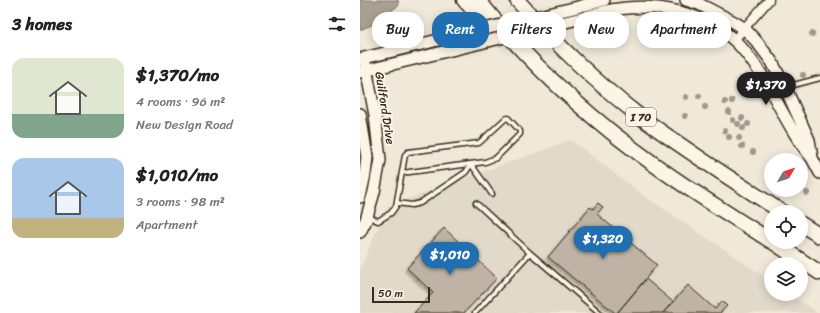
<!DOCTYPE html>
<meta charset="utf-8">
<style>
body{margin:0;font-family:Sriracha,sans-serif;background:#f2f2f2;color:#222;height:100vh;display:flex;flex-direction:column;font-size:15px;white-space:nowrap}
*{box-sizing:border-box;margin:0}
p{font-size:13px;color:#767676}
.icon{flex:none;width:22px;height:22px;fill:none;stroke:currentColor;stroke-width:2;stroke-linecap:round;stroke-linejoin:round}
.map{position:relative;flex:1;overflow:hidden}
.sheet{display:flex;flex-direction:column;background:#fff;width:360px}
.sheet>*{flex:none}
.banner{position:absolute;left:12px;top:12px;width:380px;height:36px;display:flex;gap:8px}
.needle{width:26px;rotate:51deg}
.tools{position:absolute;left:404px;top:153px;display:grid;gap:8px}
.tools a{display:grid;place-items:center;width:44px;height:44px;border-radius:50%;background:#fff;box-shadow:0 2px 10px #0003;font-size:20px}
.scale{position:absolute;left:12px;bottom:10px;width:58px;box-sizing:border-box;padding-left:4px;border:2px solid #3b2a1e;border-top:0;font-size:11px;line-height:14px;white-space:nowrap;color:#3b2a1e;-webkit-text-stroke:3px #fcf5e5;paint-order:stroke}
.price{position:absolute;translate:-50% -34px;padding:0 9px;border-radius:14px;background:#1f6fb2;color:#fff;font-size:13px;line-height:26px;filter:drop-shadow(0 1px 2px #0008)}
.price::after{content:'';position:absolute;left:50%;top:24px;width:12px;height:9px;margin-left:-6px;background:inherit;clip-path:polygon(0 0,100% 0,50% 100%)}
.price.selected{background:#222;color:#fff}
ul{padding:0;list-style:none}
li{display:flex;align-items:center;gap:12px;height:100px;padding:0 12px}
li span{display:grid;place-items:center;flex:none;width:112px;height:80px;border-radius:12px;color:#555}
li>.icon{margin-inline-start:auto}
span .icon{width:48px;height:48px;fill:#fffc;stroke-width:1}
li b{font-size:17px}
h2{display:flex;justify-content:space-between;align-items:center;height:48px;padding:0 12px;font-size:17px}
.chip{padding:0 14px;border-radius:16px;background:#fff;box-shadow:0 2px 10px #0003;font-size:14px;line-height:36px}
.chip.selected{background:#1f6fb2;color:#fff}
main{display:flex;flex:1;min-height:0}
.map>svg:first-child{display:block}
.built{fill:#e1d9c9}
.water{fill:#aaa091;stroke:#7e7163}
.building{fill:#beb3a4;stroke:#3b2a1e;filter:url(#shadow)}
.lines{fill:none;stroke-linecap:round;stroke-linejoin:round}
.lane-casing{stroke:#3b2a1e;stroke-width:7}
.street-casing{stroke:#3b2a1e;stroke-width:11}
.secondary-casing{stroke:#3b2a1e;stroke-width:14}
.highway-casing{stroke:#3b2a1e;stroke-width:17}
.lane{stroke:#fcf5e5;stroke-width:4}
.street{stroke:#fcf5e5;stroke-width:8}
.secondary{stroke:#fcf5e5;stroke-width:11}
.highway{stroke:#fcf5e5;stroke-width:14}
.secondary-bridge-casing{stroke:#3b2a1e;stroke-width:14;stroke-linecap:butt}
.secondary-bridge{stroke:#fcf5e5;stroke-width:11}
.tree{fill:#a19688}
.labels{text-anchor:middle;dominant-baseline:central;stroke-width:4;stroke-linejoin:round;paint-order:stroke}
.shield{fill:#fcf5e5;stroke:#75675a;stroke-width:1}
.shield-label{font-size:11px;font-weight:bold;fill:#3b2a1e}
.street-label{font-size:12px;fill:#3b2a1e;stroke:#fcf5e5}
</style>
<main>
<section class="sheet">
<h2>3 homes<svg class="icon" aria-label="filters" viewBox="0 0 24 24"><path d="M4 7h16M4 17h16"/><circle cx="9" cy="7" r="2"/><circle cx="15" cy="17" r="2"/></svg></h2>
<ul>
<li><span style="background:linear-gradient(#dfe7d0 70%,#7fa58c 0)"><svg class="icon" aria-label="home" viewBox="0 0 24 24"><path d="M3 11l9-7 9 7M6 9v11h12V9"/></svg></span><div><b>$1,370/mo</b><p>4 rooms · 96 m²</p><p>New Design Road</p></div></li>
<li><span style="background:linear-gradient(#a9c7e8 75%,#c2b280 0)"><svg class="icon" aria-label="home" viewBox="0 0 24 24"><path d="M3 11l9-7 9 7M6 9v11h12V9"/></svg></span><div><b>$1,010/mo</b><p>3 rooms · 98 m²</p><p>Apartment</p></div></li>
</ul>
</section>
<div class="map">
<svg width="460" height="313" viewBox="0 0 460 313">
<defs>
<filter id="shadow"><feDropShadow dx="-2.5" dy="2.5" stdDeviation="1" flood-color="#0004"/></filter>
</defs>
<rect width="100%" height="100%" fill="#f0e9d9"/>
<filter id="ink" filterUnits="userSpaceOnUse"><feTurbulence type="fractalNoise" baseFrequency=".025" numOctaves="2"/><feDisplacementMap in="SourceGraphic" scale="8" xChannelSelector="R" yChannelSelector="G"/><feConvolveMatrix kernelMatrix="1 2 1 2 8 2 1 2 1" color-interpolation-filters="sRGB"/></filter>
<g filter="url(#ink)">
<!-- built -->
<path class="built" d="M211 140 280 193 411 281V294H430L457 313H0V269L28 206Z"/>
<!-- water -->
<path class="water" d="M0 0H38L39 5 12 25 0 30Z"/>
<!-- building -->
<path class="building" d="M238 203 243 207 237 214 297 265 257 313H255L188 257 230 207 233 209Z
M84 228 137 278 104 313H54L73 293 47 268Z
M286 279 313 302 303 313H259L258 312Z
M328 285 355 309 362 301 367 306 360 313H303Z"/>
<g class="lines">
<!-- lane casing -->
<g class="lane-casing">
<path id="lane" d="M426 87 460 78
M37 203 52 205 60 203 106 172 111 164 132 194
M116 203 170 253 240 313
M7 216 18 221 31 213 36 206 45 155 48 152 119 143 145 119 148 118 160 131V134L136 158 125 162 42 173
M115 313 170 253"/>
</g>
<!-- street casing -->
<g class="street-casing">
<path id="street" d="M374 40 409 0"/>
</g>
<!-- secondary casing -->
<g class="secondary-casing">
<path id="secondary" d="M326 0 339 4 374 22 385 29 397 42 412 62 425 87 449 140 452 158 460 173
M218 7 244 0
M226 17C236 14 247 10 258 9 299 3 345 13 375 41 386 51 395 65 403 77 419 104 432 134 452 158
M0 59 103 34
M0 72 112 45
M0 114 7 157 5 174 0 197
M0 232 6 220 14 192 20 160 15 115 4 58"/>
</g>
<!-- highway casing -->
<g class="highway-casing">
<path id="highway" d="M104 0 124 21
M118 0C169 63 229 118 295 165 332 192 372 216 411 241
M157 0C194 42 234 81 278 115 325 150 374 181 422 212
M441 224 460 236
M413 242 460 273"/>
</g>
<!-- lane -->
<use href="#lane" class="lane"/>
<!-- street -->
<use href="#street" class="street"/>
<!-- secondary -->
<use href="#secondary" class="secondary"/>
<!-- highway -->
<use href="#highway" class="highway"/>
<!-- secondary-bridge casing -->
<g class="secondary-bridge-casing">
<path id="secondary-bridge" d="M103 34 218 7
M112 45 226 17"/>
</g>
<!-- secondary-bridge -->
<use href="#secondary-bridge" class="secondary-bridge"/>
</g>
<!-- trees -->
<g class="tree">
<circle cx="452" cy="34" r="3"/>
<circle cx="443" cy="75" r="3"/>
<circle cx="339" cy="96" r="3"/>
<circle cx="326" cy="97" r="3"/>
<circle cx="372" cy="101" r="3"/>
<circle cx="365" cy="102" r="3"/>
<circle cx="345" cy="107" r="3"/>
<circle cx="369" cy="112" r="3"/>
<circle cx="325" cy="116" r="3"/>
<circle cx="382" cy="118" r="3"/>
<circle cx="373" cy="120" r="3"/>
<circle cx="378" cy="124" r="3"/>
<circle cx="388" cy="124" r="3"/>
<circle cx="383" cy="128" r="3"/>
<circle cx="365" cy="131" r="3"/>
<circle cx="369" cy="137" r="3"/>
<circle cx="379" cy="138" r="3"/>
<circle cx="382" cy="146" r="3"/>
<circle cx="393" cy="152" r="3"/>
<circle cx="447" cy="193" r="3"/>
</g>
</g>
<g class="labels">
<!-- shield labels -->
<rect class="shield" x="266" y="108" width="30" height="18" rx="3"/>
<g class="shield-label">
<text x="281" y="117">I 70</text>
</g>
<!-- street labels -->
<g class="street-label">
<text transform="translate(25 108) rotate(81)">Guilford Drive</text>
</g>
</g>
</svg>
<div class="tools">
<a><svg class="needle" viewBox="-14 -14 28 28"><path d="M0-13l5 13h-10z" fill="#e53935"/><path d="M0 13l5-13h-10z" fill="#767676"/></svg></a>
<a><svg class="icon" aria-label="locate" viewBox="0 0 24 24"><circle cx="12" cy="12" r="6"/><path d="M12 2v4M12 18v4M2 12h4M18 12h4"/></svg></a>
<a><svg class="icon" aria-label="layers" viewBox="0 0 24 24"><path d="M12 4l9 5-9 5-9-5zM3 14l9 5 9-5"/></svg></a>
</div>
<div class="scale">50 m</div>
<b class="price selected" style="left:406px;top:106px">$1,370</b>
<b class="price" style="left:243px;top:260px">$1,320</b>
<b class="price" style="left:90px;top:276px">$1,010</b>
<div class="banner">
<a class="chip">Buy</a>
<a class="chip selected">Rent</a>
<a class="chip">Filters</a>
<a class="chip">New</a>
<a class="chip">Apartment</a>
</div>
</div>
</main>
